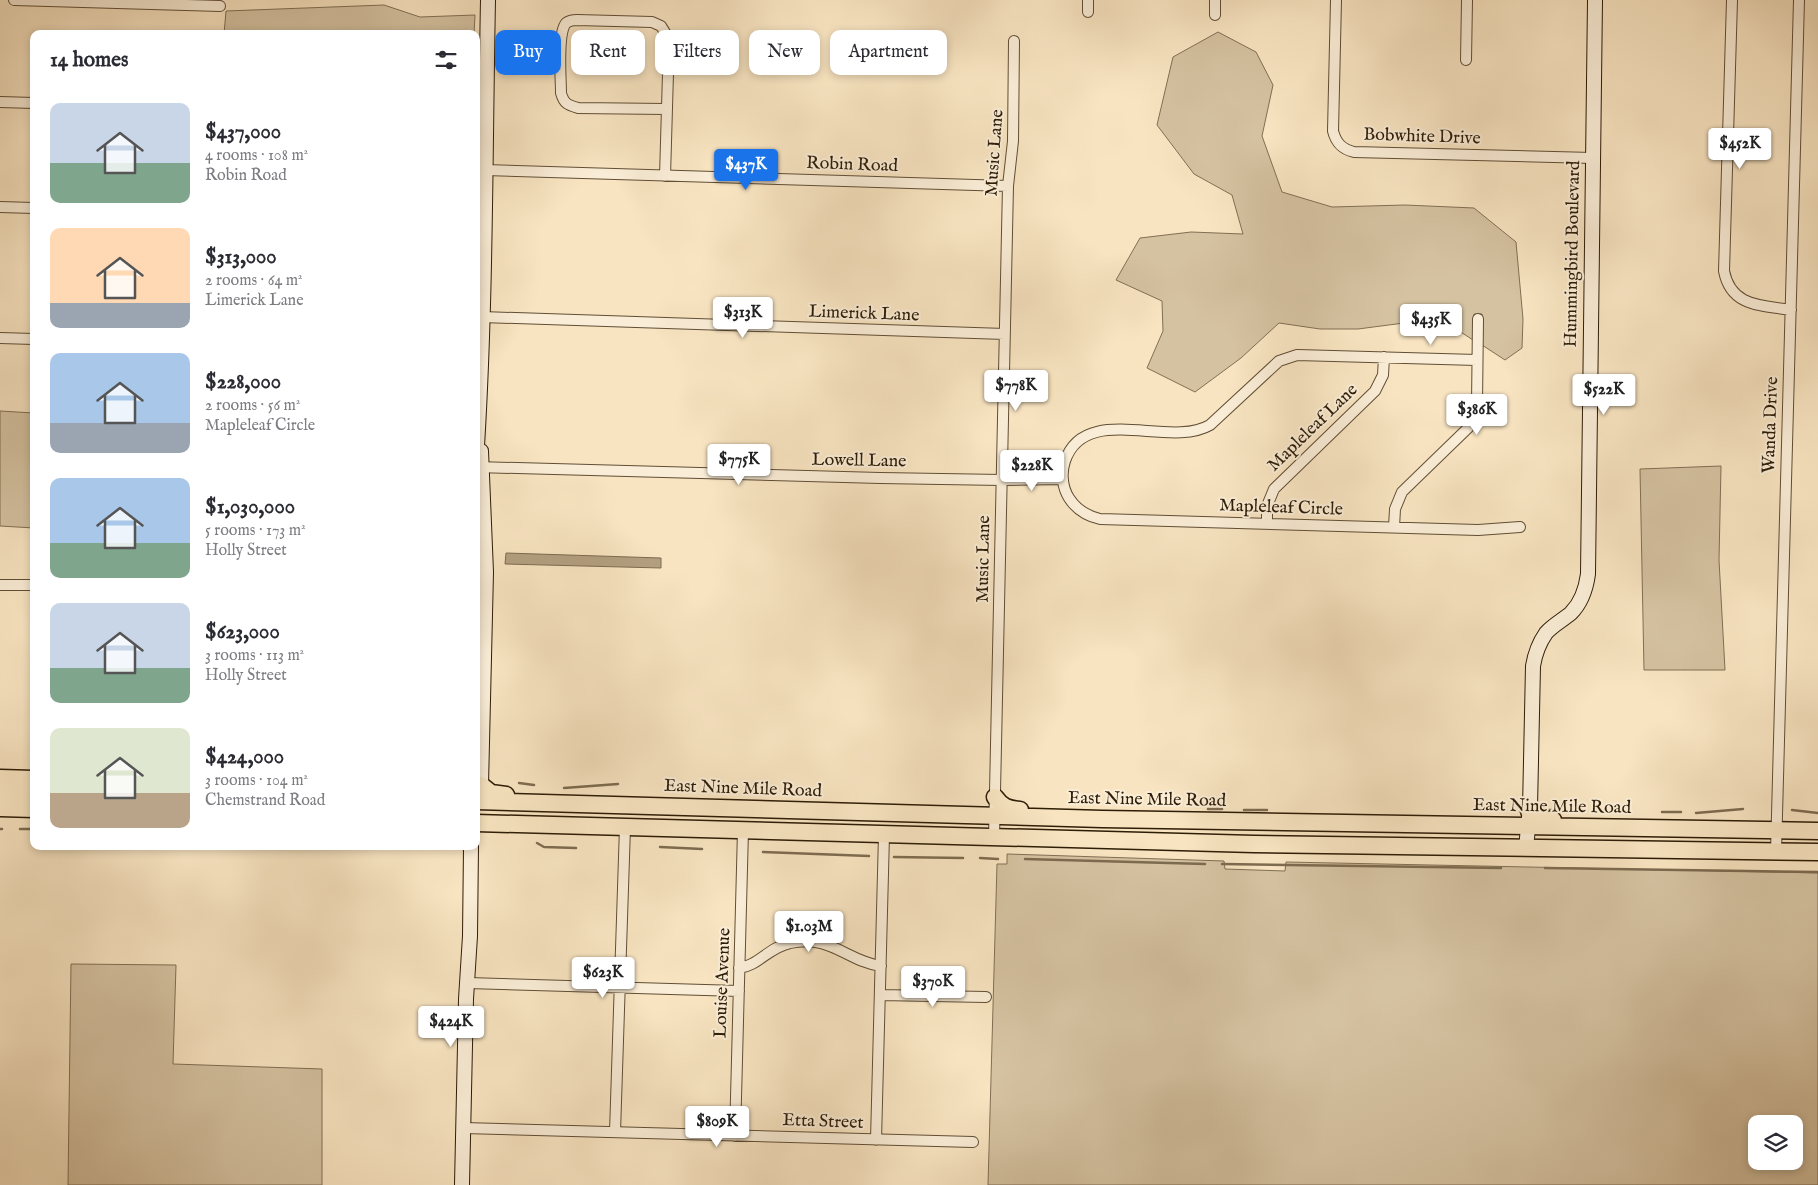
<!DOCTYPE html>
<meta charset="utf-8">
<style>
body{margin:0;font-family:"IM FELL English",serif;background:#f2f2f3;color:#2b2b33;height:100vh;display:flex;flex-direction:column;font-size:19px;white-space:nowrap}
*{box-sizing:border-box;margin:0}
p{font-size:16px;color:#7c7c81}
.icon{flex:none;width:28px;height:28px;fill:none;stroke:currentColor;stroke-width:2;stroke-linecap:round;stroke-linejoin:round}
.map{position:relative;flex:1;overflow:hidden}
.details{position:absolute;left:30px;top:30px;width:450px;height:820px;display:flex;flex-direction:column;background:#fff;border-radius:10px;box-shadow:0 2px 8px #0003}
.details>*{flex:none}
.guide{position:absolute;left:495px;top:30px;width:475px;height:45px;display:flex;gap:10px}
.buttons{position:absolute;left:1748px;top:1115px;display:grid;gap:10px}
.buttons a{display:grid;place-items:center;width:55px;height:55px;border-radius:10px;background:#fff;box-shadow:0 2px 8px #0003;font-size:25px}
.price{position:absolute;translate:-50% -42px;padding:0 11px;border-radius:5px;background:#fff;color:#222;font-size:16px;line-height:32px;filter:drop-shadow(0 1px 2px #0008)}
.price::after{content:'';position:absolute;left:50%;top:30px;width:15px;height:11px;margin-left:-8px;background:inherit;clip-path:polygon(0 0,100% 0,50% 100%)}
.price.on{background:#1a73e8;color:#fff}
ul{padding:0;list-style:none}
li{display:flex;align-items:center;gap:15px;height:125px;padding:0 20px}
li span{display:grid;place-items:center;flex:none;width:140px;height:100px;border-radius:10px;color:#555}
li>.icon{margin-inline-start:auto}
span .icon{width:60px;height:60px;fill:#fffc;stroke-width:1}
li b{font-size:21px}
h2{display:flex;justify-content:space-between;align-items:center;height:60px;padding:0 20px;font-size:21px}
.tag{padding:0 18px;border-radius:10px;background:#fff;box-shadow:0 2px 8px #0003;font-size:18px;line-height:45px}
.tag.on{background:#1a73e8;color:#fff}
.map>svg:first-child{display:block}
.green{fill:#d5c2a1;stroke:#816f54;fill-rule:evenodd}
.water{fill:#b3a081;stroke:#7d6b50}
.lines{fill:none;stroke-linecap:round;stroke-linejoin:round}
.stream{stroke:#7d6b50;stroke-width:2.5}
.street-casing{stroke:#604e35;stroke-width:12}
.secondary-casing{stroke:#2d1c06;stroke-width:16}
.primary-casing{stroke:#2d1c06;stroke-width:19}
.street{stroke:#faedd7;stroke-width:10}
.secondary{stroke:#faedd7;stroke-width:14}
.primary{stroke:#f8e4c1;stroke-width:16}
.labels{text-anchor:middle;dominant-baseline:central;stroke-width:4;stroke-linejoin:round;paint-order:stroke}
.street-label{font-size:18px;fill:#2d1c06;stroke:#faedd7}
</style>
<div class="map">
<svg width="1818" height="1185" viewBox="0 0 1818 1185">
<rect width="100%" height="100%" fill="#f8e4c1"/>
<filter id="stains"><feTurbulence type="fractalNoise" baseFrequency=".004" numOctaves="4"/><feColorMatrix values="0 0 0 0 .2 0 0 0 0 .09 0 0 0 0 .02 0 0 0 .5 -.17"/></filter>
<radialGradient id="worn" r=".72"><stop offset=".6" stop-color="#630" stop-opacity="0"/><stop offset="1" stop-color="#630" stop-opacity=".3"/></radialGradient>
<!-- green -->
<path class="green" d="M384 5 420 17 475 15 474 34H224L226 11Z
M1218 32 1256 52 1273 85 1262 136 1282 192 1332 207 1405 205 1474 208 1516 242 1523 319 1522 348 1505 360 1482 345V314H1474L1473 340 1453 327 1404 323 1358 329H1320L1279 323 1241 358 1195 392 1147 368 1163 331 1162 301 1116 280 1140 238 1191 232 1243 234 1232 195 1194 174 1157 125 1173 57Z
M0 411 34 413V528L0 526Z
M1721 466 1719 560 1725 670H1644L1640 469Z
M1007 854 1224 861 1225 869 1285 871 1286 862 1818 873V1185H988L997 864H1007ZM1756 1124H1794V1161H1756Z
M71 964 176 965 173 1064 322 1069V1185H68Z"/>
<!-- water -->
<path class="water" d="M506 553 661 558V568L505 564Z"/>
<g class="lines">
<!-- stream -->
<path class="stream" d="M519 783 534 785
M564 788 618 784
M1208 809H1222
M1244 810H1267
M1549 810 1572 811
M1792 810 1818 813
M1662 812H1681
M1696 813 1743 809
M0 829H2
M20 829H34
M537 843 544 847 576 848
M660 847 702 849
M763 852 869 856
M894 857 963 858
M980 858 998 859
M1025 859 1205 864
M1222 864 1501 868
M1545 868 1818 872"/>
<!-- street casing -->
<g class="street-casing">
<path id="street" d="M14 0 220 6
M1336 0 1333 131C1336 143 1342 149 1354 152L1593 158
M1732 0 1724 271C1731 307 1761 305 1791 310
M1088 12V0
M1215 15V0
M1466 60 1467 0
M0 102 34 103
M485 170 1008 186
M665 176 669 39 661 26 652 22 577 20C573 20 570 20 566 23 557 34 561 78 561 93 564 104 568 105 578 108L666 109
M0 207 34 208
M482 317 1005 334
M0 338 34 339
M1477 360 1297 355 1279 361 1210 425C1169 449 1085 402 1065 461 1061 473 1062 487 1069 498 1076 509 1087 516 1100 519L1478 530 1520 527
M476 467 880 478 1002 480 1063 479
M1003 468 1063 469
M1267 524V506L1274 489 1375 391 1383 375 1384 357
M1394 527 1395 509 1402 492 1468 428 1476 412 1477 404 1478 319
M0 585H34
M994 838 1008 186 1013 141 1014 41
M1776 852 1799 0
M739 968C758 966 769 947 790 943 831 934 846 961 881 966
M468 983 739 991
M880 995 986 997
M463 1128 973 1142
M615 1132 625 827
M735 1136 743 830
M876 1140 884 835"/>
</g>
<!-- secondary casing -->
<g class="secondary-casing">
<path id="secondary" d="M476 462C486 309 485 154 488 0
M477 794 481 785 486 572 481 451
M1526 848 1530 808 1533 666C1535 654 1539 643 1546 633 1553 625 1563 620 1571 613 1581 603 1586 589 1588 574L1595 0
M462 1185 466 999 470 936 471 846"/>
</g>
<!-- primary casing -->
<g class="primary-casing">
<path id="primary" d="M0 778 34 779
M481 785 491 793 506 795
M0 794 34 795
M995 797C1002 807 1008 809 1020 810
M476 801 1102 819 1818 831
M0 808 34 809
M1529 811 1539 819 1553 820
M476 823 1254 844 1818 852"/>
</g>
<!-- street -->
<use href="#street" class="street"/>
<!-- secondary -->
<use href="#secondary" class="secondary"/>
<!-- primary -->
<use href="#primary" class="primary"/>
</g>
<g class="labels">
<!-- street labels -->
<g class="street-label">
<text transform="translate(1422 137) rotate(2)">Bobwhite Drive</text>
<text transform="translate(995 153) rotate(-86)">Music Lane</text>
<text transform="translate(852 165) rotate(2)">Robin Road</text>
<text transform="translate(1573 254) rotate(-89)">Hummingbird Boulevard</text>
<text transform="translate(864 314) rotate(2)">Limerick Lane</text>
<text transform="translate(1771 425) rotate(-88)">Wanda Drive</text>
<text transform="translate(1313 428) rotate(-44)">Mapleleaf Lane</text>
<text transform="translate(859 461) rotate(1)">Lowell Lane</text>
<text transform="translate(1281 508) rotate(2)">Mapleleaf Circle</text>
<text transform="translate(984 559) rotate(-89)">Music Lane</text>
<text transform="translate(743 789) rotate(2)">East Nine Mile Road</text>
<text transform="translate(1147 800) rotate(1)">East Nine Mile Road</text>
<text transform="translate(1552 807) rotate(1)">East Nine Mile Road</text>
<text transform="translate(723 983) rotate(-88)">Louise Avenue</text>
<text transform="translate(823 1122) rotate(2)">Etta Street</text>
</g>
</g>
<rect width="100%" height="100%" filter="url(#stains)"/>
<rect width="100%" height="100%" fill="url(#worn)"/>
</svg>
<div class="buttons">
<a><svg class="icon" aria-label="layers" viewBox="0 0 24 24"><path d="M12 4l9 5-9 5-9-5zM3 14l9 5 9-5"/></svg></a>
</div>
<b class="price" style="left:1740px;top:170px">$452K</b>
<b class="price on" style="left:746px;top:191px">$437K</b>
<b class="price" style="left:743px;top:339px">$313K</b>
<b class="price" style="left:1431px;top:346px">$435K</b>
<b class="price" style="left:1016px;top:412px">$778K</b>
<b class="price" style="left:1604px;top:416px">$522K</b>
<b class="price" style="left:1477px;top:436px">$386K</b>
<b class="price" style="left:739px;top:486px">$775K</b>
<b class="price" style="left:1032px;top:492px">$228K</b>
<b class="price" style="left:809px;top:953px">$1.03M</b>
<b class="price" style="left:603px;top:999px">$623K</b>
<b class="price" style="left:933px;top:1008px">$370K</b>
<b class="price" style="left:451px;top:1048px">$424K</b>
<b class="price" style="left:717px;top:1148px">$809K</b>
<div class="guide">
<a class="tag on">Buy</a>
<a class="tag">Rent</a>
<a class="tag">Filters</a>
<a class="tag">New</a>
<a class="tag">Apartment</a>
</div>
<section class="details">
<h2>14 homes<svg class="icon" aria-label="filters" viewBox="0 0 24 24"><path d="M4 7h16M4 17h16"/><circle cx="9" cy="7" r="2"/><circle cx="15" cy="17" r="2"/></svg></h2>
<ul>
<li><span style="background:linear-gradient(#c9d6e8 60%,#7fa58c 0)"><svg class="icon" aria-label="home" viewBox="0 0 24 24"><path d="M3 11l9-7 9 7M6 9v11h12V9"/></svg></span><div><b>$437,000</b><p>4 rooms · 108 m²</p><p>Robin Road</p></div></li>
<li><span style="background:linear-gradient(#ffd9b3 75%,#9aa5b1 0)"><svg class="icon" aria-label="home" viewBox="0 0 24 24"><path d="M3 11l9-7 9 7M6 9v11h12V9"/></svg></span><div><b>$313,000</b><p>2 rooms · 64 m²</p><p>Limerick Lane</p></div></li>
<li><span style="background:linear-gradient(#a9c7e8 70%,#9aa5b1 0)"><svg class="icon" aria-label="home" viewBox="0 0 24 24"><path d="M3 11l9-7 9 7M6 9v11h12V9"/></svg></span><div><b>$228,000</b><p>2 rooms · 56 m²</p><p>Mapleleaf Circle</p></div></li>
<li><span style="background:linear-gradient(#a9c7e8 65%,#7fa58c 0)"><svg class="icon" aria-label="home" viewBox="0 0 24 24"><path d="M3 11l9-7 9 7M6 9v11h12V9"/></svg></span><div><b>$1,030,000</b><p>5 rooms · 173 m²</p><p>Holly Street</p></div></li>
<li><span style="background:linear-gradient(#c9d6e8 65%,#7fa58c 0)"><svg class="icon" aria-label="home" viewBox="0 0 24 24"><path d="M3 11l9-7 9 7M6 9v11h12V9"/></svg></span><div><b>$623,000</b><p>3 rooms · 113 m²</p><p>Holly Street</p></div></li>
<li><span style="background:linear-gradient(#dfe7d0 65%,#b9a48a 0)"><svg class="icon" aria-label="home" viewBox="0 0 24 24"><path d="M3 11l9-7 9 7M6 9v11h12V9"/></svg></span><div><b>$424,000</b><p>3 rooms · 104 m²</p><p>Chemstrand Road</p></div></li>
</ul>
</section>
</div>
